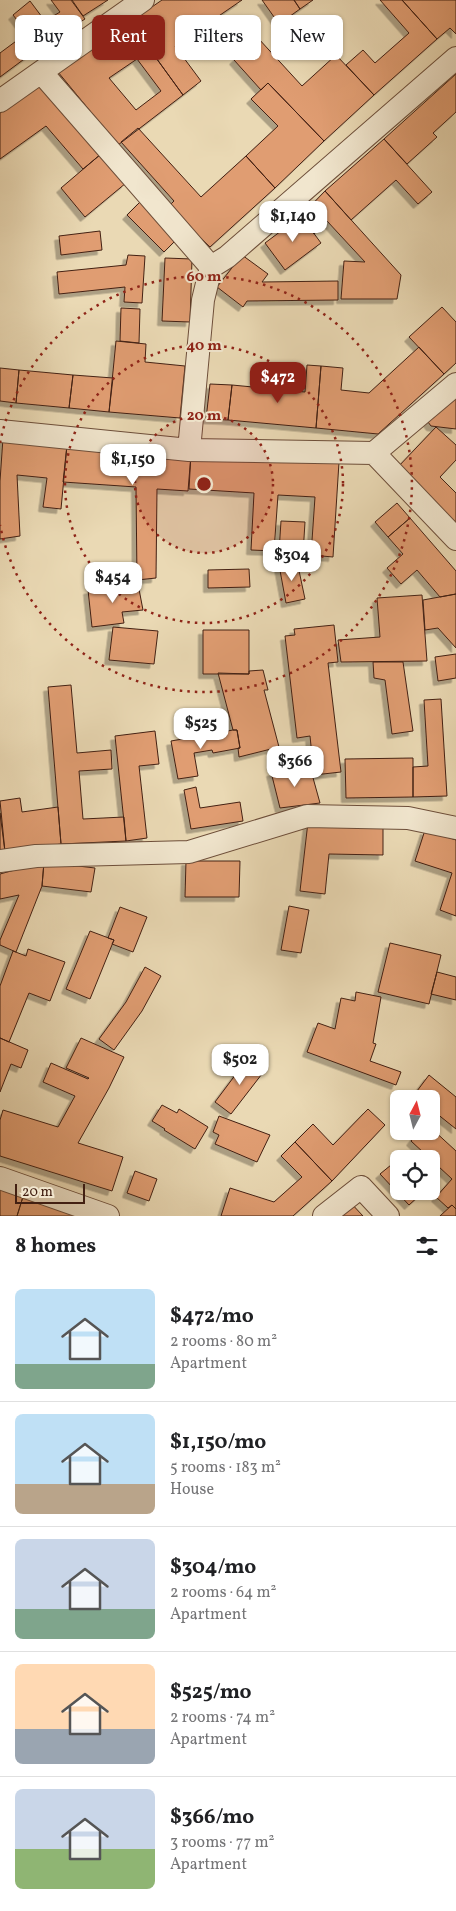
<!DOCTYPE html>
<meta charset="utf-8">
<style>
body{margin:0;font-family:Vollkorn,serif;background:#f2f2f2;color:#202124;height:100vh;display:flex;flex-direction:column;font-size:19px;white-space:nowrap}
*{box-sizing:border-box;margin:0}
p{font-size:16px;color:#757577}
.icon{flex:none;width:28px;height:28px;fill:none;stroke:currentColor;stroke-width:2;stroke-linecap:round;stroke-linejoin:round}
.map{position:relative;height:1216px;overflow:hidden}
.drawer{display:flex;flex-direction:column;background:#fff;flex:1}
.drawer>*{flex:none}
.banner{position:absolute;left:15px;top:15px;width:426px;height:45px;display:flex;gap:10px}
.needle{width:32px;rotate:7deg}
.tools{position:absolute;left:390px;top:1090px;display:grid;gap:10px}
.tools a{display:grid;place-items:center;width:50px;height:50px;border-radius:8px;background:#fff;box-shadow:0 1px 4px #0004;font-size:25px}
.scale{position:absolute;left:15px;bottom:12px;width:70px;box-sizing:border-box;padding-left:5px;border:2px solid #432012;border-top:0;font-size:14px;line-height:18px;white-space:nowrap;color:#432012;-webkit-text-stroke:4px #f1e6ce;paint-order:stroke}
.price{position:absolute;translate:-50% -42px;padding:0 11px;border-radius:10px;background:#fff;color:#222;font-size:16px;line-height:32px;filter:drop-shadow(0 1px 2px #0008)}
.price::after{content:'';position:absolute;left:50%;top:30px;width:15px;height:11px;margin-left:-8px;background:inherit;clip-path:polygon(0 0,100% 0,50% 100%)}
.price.selected{background:#8f2418;color:#fff}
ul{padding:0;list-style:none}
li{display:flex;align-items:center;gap:15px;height:125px;padding:0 15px}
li+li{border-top:1px solid #e0e0e0}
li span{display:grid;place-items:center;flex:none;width:140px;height:100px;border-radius:8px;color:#555}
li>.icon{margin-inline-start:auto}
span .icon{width:60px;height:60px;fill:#fffc;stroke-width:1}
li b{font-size:21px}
h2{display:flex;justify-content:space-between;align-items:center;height:60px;padding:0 15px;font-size:21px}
.chip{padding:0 18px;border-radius:8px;background:#fff;box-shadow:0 1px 4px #0004;font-size:18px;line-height:45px}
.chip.selected{background:#8f2418;color:#fff}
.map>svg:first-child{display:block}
.building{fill:#e09d72;stroke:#432012;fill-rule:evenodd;filter:url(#shadow)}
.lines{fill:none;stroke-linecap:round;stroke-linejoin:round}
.street-casing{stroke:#6d4e3a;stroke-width:24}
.street{stroke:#f1e6ce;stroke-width:22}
.ring{fill:none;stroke:#8f2418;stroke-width:2.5;stroke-dasharray:2.5 5}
.centre{fill:#8f2418;stroke:#f1e6ce;stroke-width:2.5}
.ring-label{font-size:15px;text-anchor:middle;font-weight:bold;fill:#8f2418;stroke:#f1e6ce;stroke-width:4;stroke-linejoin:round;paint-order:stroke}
</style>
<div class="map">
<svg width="456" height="1216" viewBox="0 0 456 1216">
<defs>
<filter id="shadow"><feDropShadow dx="-4.5" dy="4.5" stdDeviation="0" flood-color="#0004"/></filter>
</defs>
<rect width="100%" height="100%" fill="#ead9b4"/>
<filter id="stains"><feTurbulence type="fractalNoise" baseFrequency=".004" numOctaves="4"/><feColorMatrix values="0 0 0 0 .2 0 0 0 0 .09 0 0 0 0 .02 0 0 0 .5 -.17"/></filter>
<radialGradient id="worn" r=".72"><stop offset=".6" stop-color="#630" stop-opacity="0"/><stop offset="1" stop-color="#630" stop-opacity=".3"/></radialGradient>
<!-- building -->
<path class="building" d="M51 0H71L85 19 39 48 13 15 30 1 45 21 60 12Z
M72 0H108L83 16Z
M162 0H242L175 46 201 81 183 95 130 22Z
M262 0H294L300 9 279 24Z
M294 0H313L300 9Z
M380 0H402L437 39 374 95 346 65 363 50 375 63 409 33Z
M402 0H456V34L450 28 437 39Z
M130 22 183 95 118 145 58 72ZM137 59 161 91 136 110 109 78Z
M27 33 39 48 0 77V53Z
M258 38 302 86 336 55 374 95 324 141 268 83 261 90 234 60Z
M456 74V112L433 133 437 137 407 164 384 139Z
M268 83 324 141 275 188 246 156 278 126 251 99Z
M41 84 101 154 83 169 46 126 0 159V113Z
M138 128 201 197 246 156 275 188 210 247 169 206 174 201 121 142Z
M384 139 432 192 418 204 396 180 351 220 325 191Z
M101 154 126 183 85 217 61 188Z
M325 191 401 275 397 299H341L344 261 365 262 327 221 314 234 301 216Z
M142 200 180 236 164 252 127 215Z
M301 216 321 243 285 270 265 243Z
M100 231 102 250 61 255 59 236Z
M128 255 145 256 142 303 124 302 125 287 59 294 57 272 126 265Z
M242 255 268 274 262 282 338 281V300L247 301 243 307 217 287Z
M165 258 192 259 190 322 162 321Z
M442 307 456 322V363L444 374 409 337Z
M121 308 140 309 139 343 120 341Z
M116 341 146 344 145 362 185 366 180 418 109 412Z
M419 347 444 374 378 434 316 428 321 366 343 368 341 390 369 393Z
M307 365 321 366 316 428 228 420 232 385 305 392Z
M0 368 19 370 16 403 0 401Z
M19 370 73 375 69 408 16 403Z
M73 375 113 378 109 412 69 408Z
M210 384 232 385 228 420 206 419Z
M456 391V429L431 426 425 418Z
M436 427 456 445V460L440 477 456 493V529L397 468Z
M3 438 67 445 61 509 43 507 47 478 17 475 20 536 0 539V481Z
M67 445 191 454 188 491 157 489 156 578 137 580 136 487 63 482Z
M191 454 339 462 333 557 311 555 315 497 278 495 274 551 251 550 254 493 189 489Z
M397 503 410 518 388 537 375 522Z
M410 518 456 571V594L440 597 417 570 401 584 387 568 403 554 388 537Z
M281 521 305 522 303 554 279 552Z
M297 561 305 599 286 603 279 565Z
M249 569 250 587 208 588V570Z
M138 584 143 610 122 612 124 623 92 627 88 590Z
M456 594V648L438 628 425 630 423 600Z
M422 595 427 661 341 662 338 640 380 637 377 598Z
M334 625 338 662 328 663 341 772 314 775 310 736 297 738 285 636 295 635 294 629Z
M113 627 158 631 154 664 109 660Z
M203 630H249V674H203Z
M456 654V678L438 681 435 657Z
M373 662H403L413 731 392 734 385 680 374 678Z
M263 670 268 690H264L279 747 239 757 238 748H240L237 730H233L218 673 249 674V671Z
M71 685 77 753 111 750 112 769 79 771 83 819 124 817 126 841 61 844 48 687Z
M441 699 447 796 413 797V767L428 766 424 700Z
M233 730H237L240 748 213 753 212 750 194 753 198 776 178 779 171 741Z
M155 731 159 764 139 766 147 838 126 841 115 736Z
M413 758V797L346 798 345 759Z
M310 767 320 803 280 808 271 772Z
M196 787 200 808 240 802 243 821 191 829 184 790Z
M20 798 22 812 58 807 61 844 5 852 0 801Z
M0 813 5 852 0 853Z
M308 822 383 823V855L329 854 325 894 300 891Z
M425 830 456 840V916L440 910 452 873 415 861Z
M186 861H240L239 897H185Z
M44 862 42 886 16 952 0 945V940L19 895 0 899V874Z
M44 862 95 868 91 892 42 886Z
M289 906 309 910 301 953 281 950Z
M120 907 147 917 133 952 112 944 114 940 108 938Z
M90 931 114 940 90 999 66 989Z
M390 943 441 955 429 1004 378 992Z
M28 949 65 962 50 1001 29 993 9 1042 0 1038V986L13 951 26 956Z
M145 967 161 976 142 1011 114 1050 99 1039 126 1002Z
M437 972 456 977V1000L431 994Z
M356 992 381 997 373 1043 376 1044 370 1061 401 1072 396 1085 307 1052 318 1023 335 1029 341 998 355 1001Z
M0 1038 28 1050 21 1068 11 1064 0 1092Z
M81 1038 124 1057 109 1088 78 1143 123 1157 112 1191 0 1156V1120L3 1110 58 1127 75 1096 43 1082 51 1063 88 1079 89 1078 66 1068Z
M248 1058 265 1070 231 1114 215 1102Z
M429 1075 456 1097V1129L431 1109V1099H419L414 1095Z
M162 1105 177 1113 179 1109 208 1127 195 1149 164 1130 165 1129 152 1121Z
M368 1109 385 1125 332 1181 295 1142 313 1124 333 1145Z
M219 1116 270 1135 257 1162 215 1144 219 1135 213 1132Z
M431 1128 456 1151V1209L452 1205 448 1208 436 1197 452 1179 411 1141 419 1131H431Z
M295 1142 332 1181 293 1216H221L230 1188 274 1202 302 1177 281 1156Z
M391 1165 399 1173V1191H416L420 1195 409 1205 380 1174Z
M135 1171 157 1179 149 1201 127 1193Z
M0 1179 26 1187 17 1216H0Z
M26 1187 118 1216H17Z
M349 1201 363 1216H333Z
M452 1205 456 1209V1216H440Z"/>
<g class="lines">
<!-- street casing -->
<g class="street-casing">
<path id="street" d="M41 72 211 267
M0 101 143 0
M0 431 189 450 374 453 456 384
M189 450 203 300 211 267 227 257 456 58
M374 453 456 539
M0 861 36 856 189 852 307 816 408 818 456 828
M0 1178 108 1216
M324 1216 361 1187 388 1216"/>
</g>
<!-- street -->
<use href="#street" class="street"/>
</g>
<!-- distance rings -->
<circle cx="204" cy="484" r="69" fill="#8f2418" fill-opacity=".12"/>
<g class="ring">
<circle cx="204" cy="484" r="69"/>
<circle cx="204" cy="484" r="139"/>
<path d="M0 443A208 208 0 1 1 0 525"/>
</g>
<circle cx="204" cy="484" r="8" class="centre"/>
<g class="ring-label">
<text x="204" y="281">60 m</text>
<text x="204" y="350">40 m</text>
<text x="204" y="420">20 m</text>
</g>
<rect width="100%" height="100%" filter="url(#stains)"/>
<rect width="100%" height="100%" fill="url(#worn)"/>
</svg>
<div class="tools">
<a><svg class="needle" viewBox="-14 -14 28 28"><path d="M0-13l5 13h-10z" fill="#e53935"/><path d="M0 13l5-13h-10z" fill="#757577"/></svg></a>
<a><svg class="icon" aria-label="locate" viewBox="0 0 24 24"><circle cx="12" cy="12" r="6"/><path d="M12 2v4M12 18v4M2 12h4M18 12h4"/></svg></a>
</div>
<div class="scale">20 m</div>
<b class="price" style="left:293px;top:243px">$1,140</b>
<b class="price selected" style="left:278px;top:404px">$472</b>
<b class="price" style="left:133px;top:486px">$1,150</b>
<b class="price" style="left:292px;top:582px">$304</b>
<b class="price" style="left:113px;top:604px">$454</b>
<b class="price" style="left:201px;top:750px">$525</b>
<b class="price" style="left:295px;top:788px">$366</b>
<b class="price" style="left:240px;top:1086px">$502</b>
<div class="banner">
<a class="chip">Buy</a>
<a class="chip selected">Rent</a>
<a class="chip">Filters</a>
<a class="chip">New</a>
</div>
</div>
<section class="drawer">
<h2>8 homes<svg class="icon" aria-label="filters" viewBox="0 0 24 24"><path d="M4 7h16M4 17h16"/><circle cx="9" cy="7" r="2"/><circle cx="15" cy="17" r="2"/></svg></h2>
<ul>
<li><span style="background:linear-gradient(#bfe0f5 75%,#7fa58c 0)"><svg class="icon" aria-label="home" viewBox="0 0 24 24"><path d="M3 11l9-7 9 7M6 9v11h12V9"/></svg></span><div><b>$472/mo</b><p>2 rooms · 80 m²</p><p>Apartment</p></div></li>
<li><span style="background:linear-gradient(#bfe0f5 70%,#b9a48a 0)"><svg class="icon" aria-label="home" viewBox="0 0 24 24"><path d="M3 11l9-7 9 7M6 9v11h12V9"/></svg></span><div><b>$1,150/mo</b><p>5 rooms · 183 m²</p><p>House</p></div></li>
<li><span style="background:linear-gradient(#c9d6e8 70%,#7fa58c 0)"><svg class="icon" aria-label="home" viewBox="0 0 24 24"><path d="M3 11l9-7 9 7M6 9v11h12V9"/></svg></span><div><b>$304/mo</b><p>2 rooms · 64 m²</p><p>Apartment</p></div></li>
<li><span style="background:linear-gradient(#ffd9b3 65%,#9aa5b1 0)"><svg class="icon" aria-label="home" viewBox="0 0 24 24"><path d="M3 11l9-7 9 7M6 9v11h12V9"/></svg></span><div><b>$525/mo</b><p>2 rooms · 74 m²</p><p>Apartment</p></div></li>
<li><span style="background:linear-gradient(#c9d6e8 60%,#8fb573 0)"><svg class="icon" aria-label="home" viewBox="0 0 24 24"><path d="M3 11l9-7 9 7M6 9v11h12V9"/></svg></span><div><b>$366/mo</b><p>3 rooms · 77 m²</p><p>Apartment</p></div></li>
</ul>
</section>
